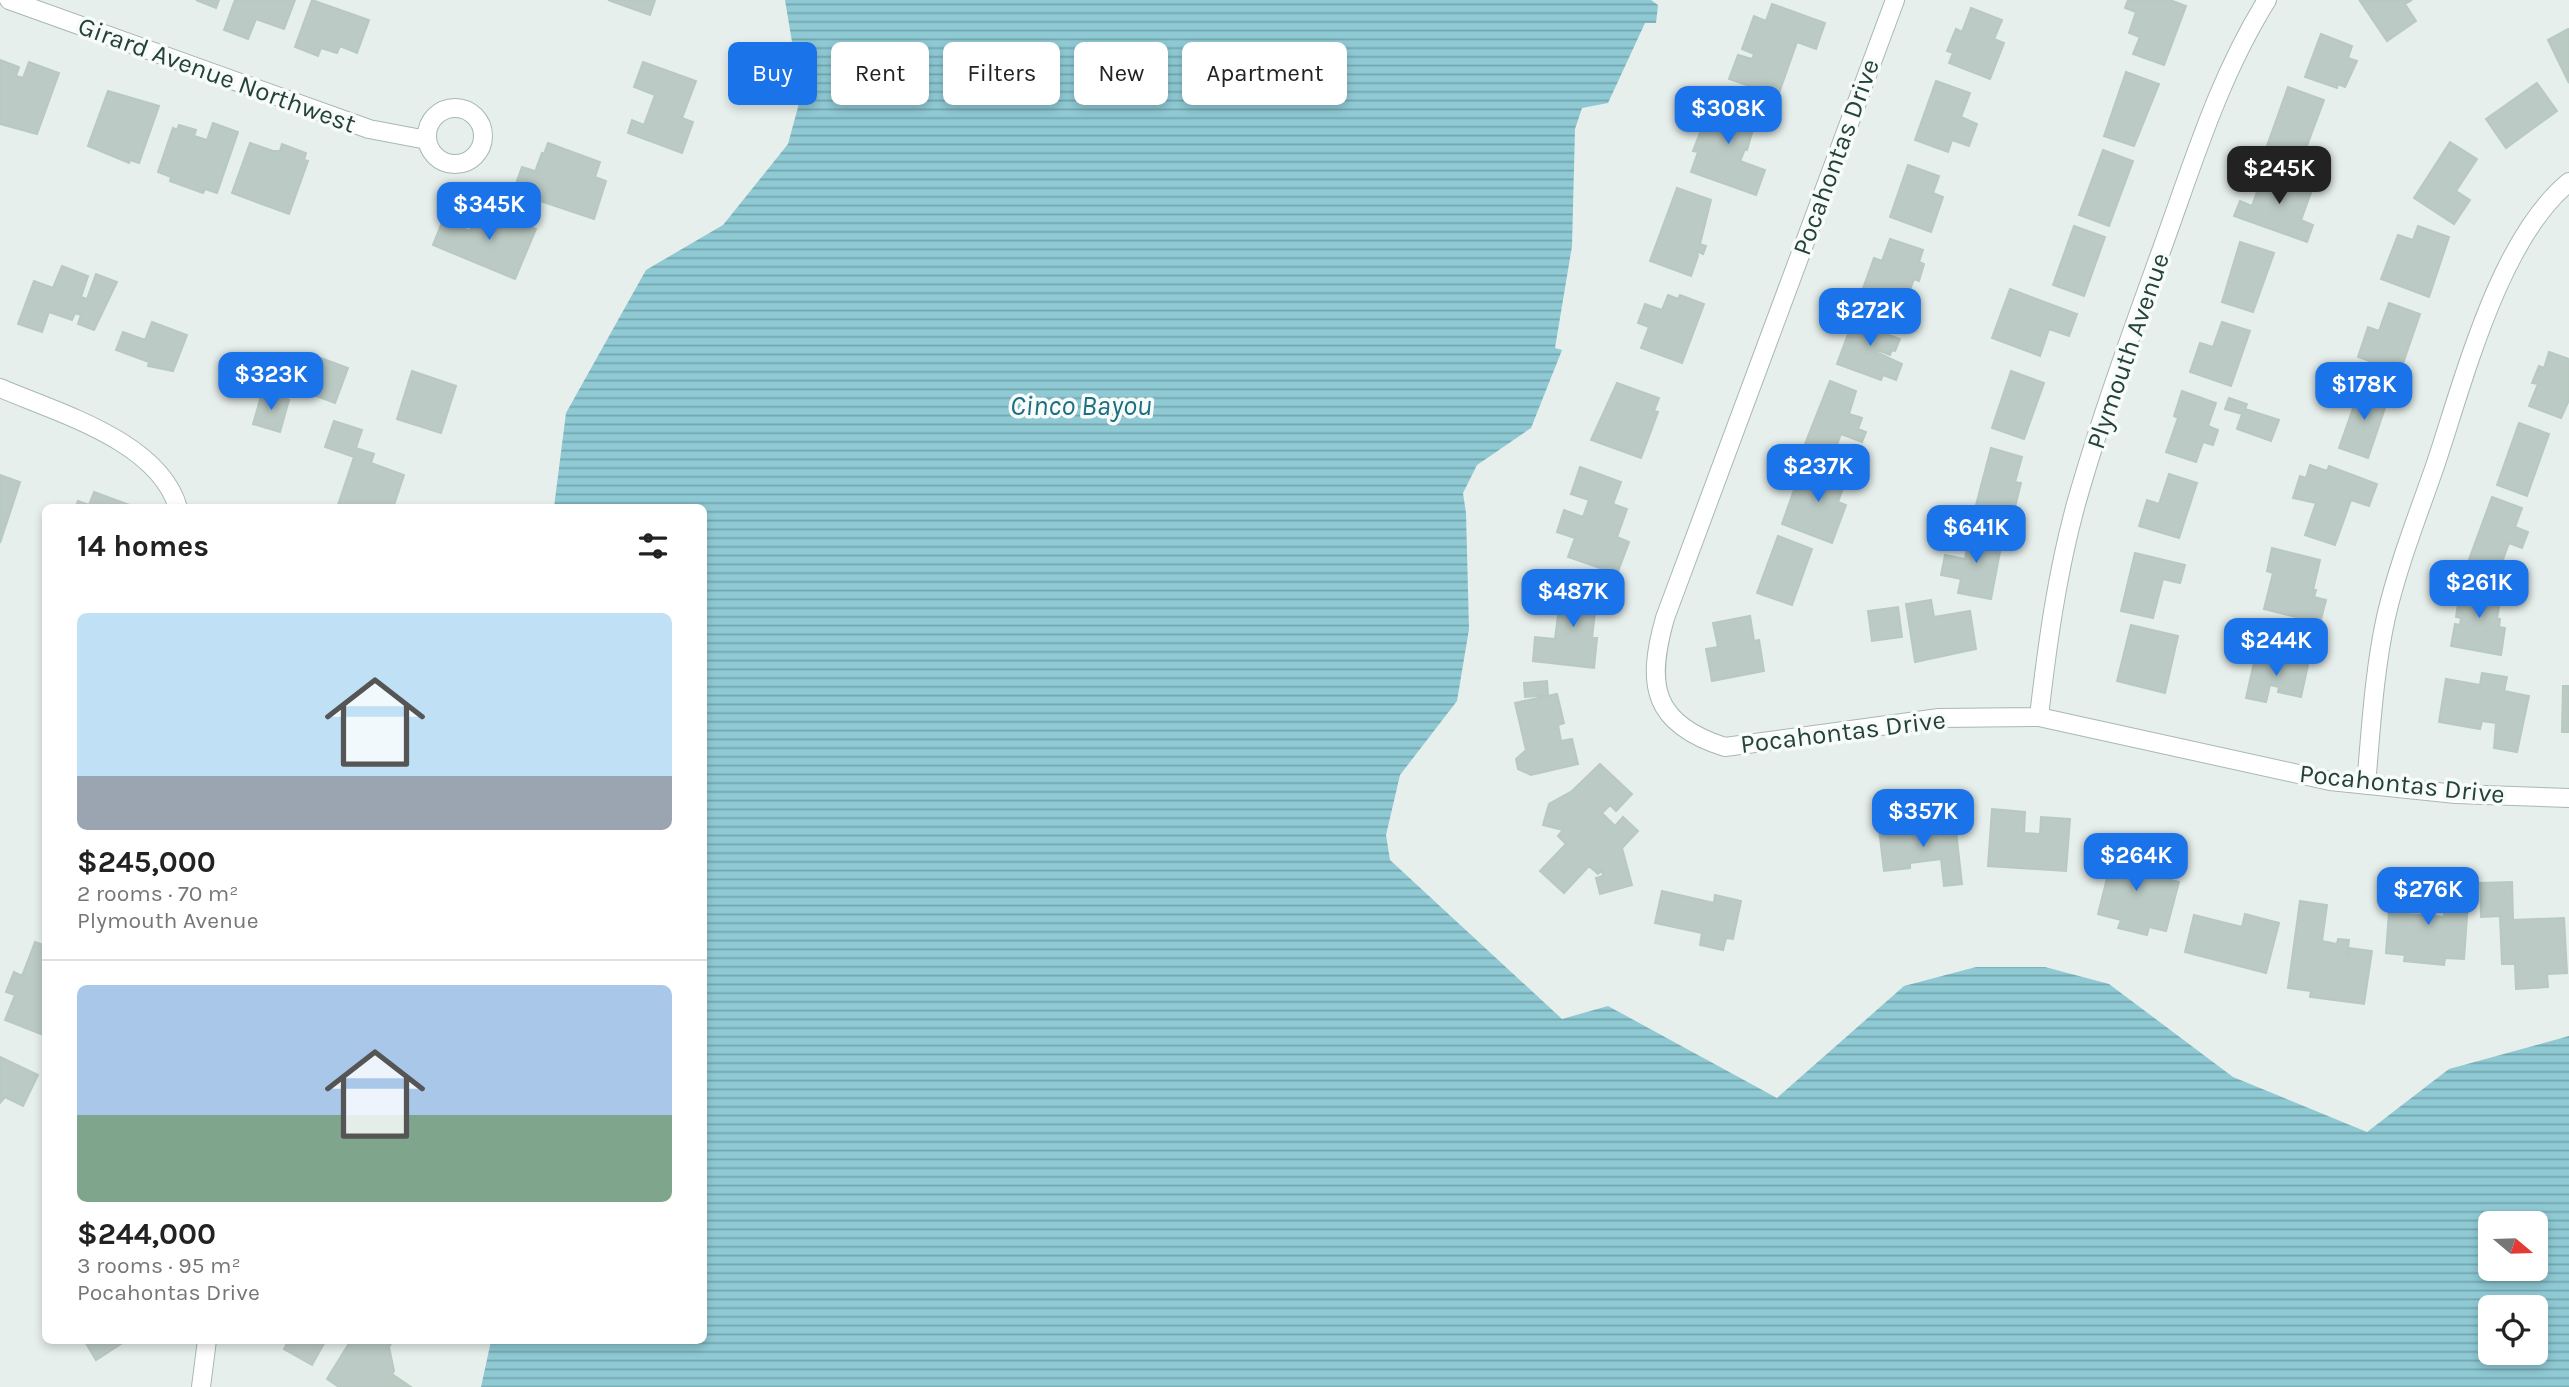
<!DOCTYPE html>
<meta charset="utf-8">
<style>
body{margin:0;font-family:Karla,sans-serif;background:#f2f2f2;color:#222;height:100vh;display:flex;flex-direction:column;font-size:26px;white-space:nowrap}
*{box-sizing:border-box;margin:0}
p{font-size:23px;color:#767676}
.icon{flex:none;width:38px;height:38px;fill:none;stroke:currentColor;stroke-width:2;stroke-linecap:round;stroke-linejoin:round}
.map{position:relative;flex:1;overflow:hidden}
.details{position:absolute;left:42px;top:504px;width:665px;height:840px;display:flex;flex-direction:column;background:#fff;border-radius:10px;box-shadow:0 4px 10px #0003}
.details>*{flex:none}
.banner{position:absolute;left:728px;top:42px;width:665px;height:63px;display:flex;gap:14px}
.needle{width:46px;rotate:109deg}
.tools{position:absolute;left:2478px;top:1211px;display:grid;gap:14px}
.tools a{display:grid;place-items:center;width:70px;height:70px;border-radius:10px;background:#fff;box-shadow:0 4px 10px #0003;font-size:35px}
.price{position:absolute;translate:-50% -60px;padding:0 16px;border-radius:14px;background:#1a73e8;color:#fff;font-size:23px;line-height:46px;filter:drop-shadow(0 2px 4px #0008)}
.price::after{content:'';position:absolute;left:50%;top:42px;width:21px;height:16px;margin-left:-10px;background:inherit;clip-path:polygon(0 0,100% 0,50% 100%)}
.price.active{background:#222;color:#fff}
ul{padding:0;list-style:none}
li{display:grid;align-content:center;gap:14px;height:371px;padding:0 35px}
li+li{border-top:2px solid #e0e0e0}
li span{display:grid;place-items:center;height:217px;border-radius:10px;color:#555}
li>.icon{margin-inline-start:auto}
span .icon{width:126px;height:126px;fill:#fffc;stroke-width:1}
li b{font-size:30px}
h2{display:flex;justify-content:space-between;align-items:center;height:84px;padding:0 35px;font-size:30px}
.tag{padding:0 24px;border-radius:10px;background:#fff;box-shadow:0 4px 10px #0003;font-size:24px;line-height:63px}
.tag.active{background:#1a73e8;color:#fff}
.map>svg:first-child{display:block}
.water{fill:url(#water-rules);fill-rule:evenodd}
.building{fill:#bbcac4;stroke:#b8c9c2;stroke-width:2}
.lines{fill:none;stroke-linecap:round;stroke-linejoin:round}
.street-casing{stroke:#a8b8b2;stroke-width:20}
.street{stroke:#fff;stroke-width:18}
.labels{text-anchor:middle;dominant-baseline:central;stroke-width:7;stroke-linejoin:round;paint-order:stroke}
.street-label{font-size:26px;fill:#24423a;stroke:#f7fbf9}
.water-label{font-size:28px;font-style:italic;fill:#1c6f80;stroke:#f7fbf9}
</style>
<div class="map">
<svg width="2569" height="1387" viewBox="0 0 2569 1387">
<defs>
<pattern id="water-rules" width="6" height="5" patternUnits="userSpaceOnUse" patternTransform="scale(1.75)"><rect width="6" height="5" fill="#8ec9d4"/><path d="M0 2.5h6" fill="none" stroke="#74a5ad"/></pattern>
</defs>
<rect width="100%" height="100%" fill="#e6efeb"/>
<!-- water -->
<path class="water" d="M785 0H1651L1658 5 1656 23H1645L1608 103 1582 108 1575 129 1572 246 1555 348 1562 350 1531 428 1477 465 1463 493 1466 513 1469 629 1457 701 1400 775 1386 835 1390 860 1562 1019 1608 1006 1777 1098 1904 986 1976 967H2045L2109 984 2233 1077 2367 1132 2449 1069 2569 1036V1387H481L491 1341 704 1340V508L554 507 566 413 646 270 723 225 788 144 801 96ZM2490 1223H2536V1269H2490ZM2490 1307H2536V1353H2490Z"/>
<!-- building -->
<path class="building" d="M196 0H219L216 8Z
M235 0H295L284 29 256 19 248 39 224 30Z
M312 0 369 20 357 53 340 46 337 53 321 48 318 56 295 47Z
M608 0H655L650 15Z
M2128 0H2170L2186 6 2164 65 2133 54 2140 37 2129 33 2136 12 2125 8Z
M2412 0 2405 4 2416 21 2387 41 2360 1Z
M1772 4 1825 23 1816 49 1797 42 1778 96 1729 79 1738 55 1752 59 1754 54 1742 49 1754 16 1766 21Z
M1971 8 2002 20 1994 39 2004 43 1990 79 1949 63 1953 53 1947 51 1956 29 1962 32Z
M2568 29H2569V83L2548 40Z
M2321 34 2352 46 2348 58 2357 61 2345 87 2338 84 2337 88 2305 77Z
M0 60 19 67 16 76 23 78 29 62 59 73 37 134 0 124Z
M643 62 696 81 682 118 693 122 682 153 628 133 632 120 644 125 655 95 634 87Z
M2126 72 2159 84 2134 146 2104 136Z
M1936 81 1970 93 1961 117 1977 124 1969 146 1952 140 1948 152 1915 140Z
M2537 83 2557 111 2506 148 2486 119Z
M2288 87 2324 100 2302 159 2267 146Z
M108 91 159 106 139 163 130 160 129 163 88 146Z
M1719 93 1759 108 1747 150 1745 149 1740 161 1765 170 1756 195 1691 172 1698 152 1693 151 1703 125 1707 126Z
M213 123 238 132 217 193 205 189 203 193 170 181 171 177 158 172 173 128 177 130 179 125 196 130 194 136 207 140Z
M2450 142 2477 159 2456 191 2470 200 2454 224 2414 198Z
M250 143 273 151H280L282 144 306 153 304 160 308 161 289 214 232 193Z
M548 143 600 162 595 177 606 181 594 219 513 192 522 167 538 172 536 169 542 153 544 154Z
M2103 150 2133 161 2109 226 2079 215Z
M1908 165 1939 176 1933 193 1943 197 1931 232 1890 217Z
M2265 169 2313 187 2301 220 2313 225 2307 242 2234 216 2240 201 2252 206Z
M1677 188 1711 200 1700 244 1706 246 1703 254 1697 251 1698 256 1691 276 1650 261Z
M480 206 536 229 515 279 433 245 443 220 470 231Z
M2074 226 2105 237 2084 296 2053 285Z
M2418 226 2449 237 2429 297 2381 279 2398 235 2413 240Z
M1890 239 1923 250 1919 262 1924 264 1919 281 1914 279 1903 309 1861 294 1874 258 1882 261Z
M2240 242 2274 253 2253 312 2222 302Z
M62 266 88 276 81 297 87 299 96 274 117 282 94 330 78 324 81 315 75 313 72 320 49 312 42 332 18 324 34 281 53 288Z
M2010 289 2077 314 2069 336 2049 329 2040 356 1992 338Z
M1668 295 1678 299 1680 295 1704 304 1682 363 1641 348 1649 327 1638 323 1645 304 1662 310Z
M2389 303 2420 314 2400 372 2358 357 2368 327 2379 331Z
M1857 310 1888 322 1883 333 1900 339 1895 351 1892 350 1890 355 1877 350 1876 352 1902 364 1896 380 1883 375 1881 380 1837 364Z
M152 322 187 335 173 371 148 366 149 362 116 350 123 332 145 340Z
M2222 322 2250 331 2231 386 2190 372 2200 343 2213 347Z
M2549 352 2569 359V400L2561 418 2529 406 2538 384 2532 383 2539 366 2544 368Z
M310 354 348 368 335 403 297 389Z
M412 371 456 386 441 433 397 419Z
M2011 371 2044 383 2024 439 1992 428Z
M1830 381 1856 391 1849 414 1862 418 1858 429 1866 432 1862 442 1841 434 1833 455 1805 444Z
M1617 383 1659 398 1654 411 1658 412 1641 458 1591 440Z
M2361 386 2389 396 2368 458 2339 448Z
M2182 391 2216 403 2208 426 2218 430 2213 445 2203 442 2196 462 2166 452 2178 418 2174 416Z
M262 393 289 400 280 432 253 424Z
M2229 398 2247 404 2245 409 2279 420 2271 441 2237 429 2242 414 2225 409Z
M334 421 362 430 356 448 374 454 371 463 404 475 393 508H337L354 457 325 447Z
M2519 423 2549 434 2527 496 2497 485Z
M1991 448 2022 457 2015 482 2021 483 2013 515 1976 505Z
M1816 463 1848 474 1838 502 1846 505 1832 543 1782 524 1795 487 1806 491Z
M2310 465 2327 471 2329 466 2377 484 2369 506 2351 500 2335 545 2305 535 2316 503 2293 498 2300 476 2306 478Z
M1580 467 1621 482 1613 504 1627 509 1617 537 1629 542 1617 574 1568 557 1575 538 1557 532 1564 510 1583 517 1589 500 1571 494Z
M2169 474 2197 483 2179 538 2139 526 2147 500 2159 504Z
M0 475 20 482 0 543Z
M94 492 132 506V508H75L78 501 89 505Z
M2492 497 2522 508 2515 527 2528 532 2522 548 2509 543 2497 576 2467 565Z
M1971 529 2003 536 1991 599 1958 593 1961 579 1941 575 1945 555 1965 559Z
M1778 536 1812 549 1792 605 1757 593Z
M2272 548 2320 560 2313 590H2316L2314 597 2326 600 2320 623 2264 609 2273 573 2267 571Z
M2135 553 2185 565 2180 583 2163 579 2153 618 2121 611Z
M1562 583 1603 588 1600 613 1595 612 1592 638H1597L1594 668 1533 661 1535 637 1555 639Z
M2462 583 2502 590 2497 618 2500 619 2499 627 2505 628 2501 655 2451 646 2455 624 2460 625 2461 618 2456 617 2458 604 2463 605 2464 600 2459 599Z
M1931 600 1934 617 1970 611 1976 649 1915 662 1906 604Z
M1898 607 1902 637 1872 641 1868 611Z
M1750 616 1754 641 1759 640 1764 671 1712 681 1706 649 1718 647 1713 623Z
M2131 625 2178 636 2165 693 2117 681Z
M2256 654 2308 665 2301 697 2278 692 2279 687 2270 685 2266 702 2246 698Z
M2482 673 2507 677 2504 691 2529 696 2517 752 2494 748 2496 723 2482 721 2480 729 2439 722 2446 679 2480 685Z
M1547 681 1548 695 1525 697 1524 683Z
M2563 686H2569V732H2562Z
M1557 694 1564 723 1558 725 1561 741 1572 739 1578 764 1531 775 1518 769 1516 759 1526 750 1515 703Z
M1600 764 1632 794 1616 811 1610 805 1602 813 1615 826 1623 817 1638 831 1622 848 1632 885 1600 894 1596 878 1603 876 1602 870 1598 874 1589 866 1564 893 1540 871 1566 844 1558 836 1563 830 1543 825 1549 804 1572 791Z
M1992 809 2025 812 2024 833 2040 834 2041 817 2070 819 2066 871 1988 866Z
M1955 822 1962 884 1944 886 1941 859 1910 863V868L1884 871 1879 829 1906 826 1907 833 1916 831V826Z
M2117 839 2140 845 2136 862 2143 864 2141 872 2179 882 2166 931 2149 927 2147 935 2118 928 2121 920 2098 914Z
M2512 882 2513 920 2564 918 2567 973 2547 974 2548 987 2516 989 2515 964H2502L2500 916 2481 917 2480 883Z
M2391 884 2415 886 2414 903H2409L2408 914 2444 917 2445 905H2440L2441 887 2469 889 2464 959 2445 958 2444 965 2404 961 2405 955 2386 953Z
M1662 891 1714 903 1715 895 1741 901 1733 939 1726 938 1723 950 1700 945 1702 933 1655 923Z
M2300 901 2327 905 2322 941 2337 944 2338 939 2349 940 2347 957 2350 948 2372 951 2364 1004 2310 997 2311 991 2288 988Z
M2245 914 2279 923 2266 973 2185 952 2194 915 2242 927Z
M35 942 46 946V1036L5 1020 15 995 6 992 14 972 22 976Z
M0 1057 38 1075 23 1106 5 1097 0 1103Z
M84 1340H127L96 1360Z
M289 1340H326L312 1365 284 1349Z
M351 1340H393L389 1347 394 1371 392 1374 411 1387H339L327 1379Z"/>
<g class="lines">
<!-- street casing -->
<g class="street-casing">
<path id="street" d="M9 0 369 129 427 140
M1895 0 1665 618C1646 685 1652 724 1725 747L1939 718 2039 717 2330 781 2456 794 2569 798
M427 136a28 28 0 1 1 56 0a28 28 0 1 1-56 0Z
M0 388C58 413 159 441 178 508
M2039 717C2047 646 2057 573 2076 504 2101 416 2133 329 2164 243 2194 160 2220 75 2267 0
M2366 785C2371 729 2374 672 2386 617 2398 565 2418 515 2435 466 2464 380 2499 239 2569 182
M201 1387 207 1340"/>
</g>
<!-- street -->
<use href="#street" class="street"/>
</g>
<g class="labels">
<!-- street labels -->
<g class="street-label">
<text transform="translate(217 75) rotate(20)">Girard Avenue Northwest</text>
<text transform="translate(1836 157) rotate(-70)">Pocahontas Drive</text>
<text transform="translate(2128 351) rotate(-71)">Plymouth Avenue</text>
<text transform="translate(1843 732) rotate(-7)">Pocahontas Drive</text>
<text transform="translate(2402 784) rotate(6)">Pocahontas Drive</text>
</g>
<!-- water labels -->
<g class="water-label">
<text x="1081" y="405">Cinco Bayou</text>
</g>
</g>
</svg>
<div class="tools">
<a><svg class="needle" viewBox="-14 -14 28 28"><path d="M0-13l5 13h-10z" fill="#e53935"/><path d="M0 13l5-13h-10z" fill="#767676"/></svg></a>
<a><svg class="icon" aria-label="locate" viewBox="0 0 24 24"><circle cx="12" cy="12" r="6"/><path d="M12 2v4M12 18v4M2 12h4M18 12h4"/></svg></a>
</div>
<b class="price" style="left:1728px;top:146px">$308K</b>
<b class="price active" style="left:2279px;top:206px">$245K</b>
<b class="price" style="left:489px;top:242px">$345K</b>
<b class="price" style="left:1870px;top:348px">$272K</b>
<b class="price" style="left:271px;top:412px">$323K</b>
<b class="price" style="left:2364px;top:422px">$178K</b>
<b class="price" style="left:1818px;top:504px">$237K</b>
<b class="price" style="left:1976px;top:565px">$641K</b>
<b class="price" style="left:2479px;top:620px">$261K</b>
<b class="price" style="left:1573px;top:629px">$487K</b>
<b class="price" style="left:2276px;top:678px">$244K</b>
<b class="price" style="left:1923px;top:849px">$357K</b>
<b class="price" style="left:2136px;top:893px">$264K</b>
<b class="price" style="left:2428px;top:927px">$276K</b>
<div class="banner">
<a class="tag active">Buy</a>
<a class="tag">Rent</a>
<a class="tag">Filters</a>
<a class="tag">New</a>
<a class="tag">Apartment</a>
</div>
<section class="details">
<h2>14 homes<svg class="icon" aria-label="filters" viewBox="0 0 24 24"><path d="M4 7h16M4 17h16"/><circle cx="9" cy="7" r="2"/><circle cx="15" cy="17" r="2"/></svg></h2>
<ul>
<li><span style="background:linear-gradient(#bfe0f5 75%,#9aa5b1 0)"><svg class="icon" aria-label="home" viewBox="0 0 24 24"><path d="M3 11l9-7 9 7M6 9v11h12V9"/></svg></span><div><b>$245,000</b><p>2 rooms · 70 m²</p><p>Plymouth Avenue</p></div></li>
<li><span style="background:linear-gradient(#a9c7e8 60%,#7fa58c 0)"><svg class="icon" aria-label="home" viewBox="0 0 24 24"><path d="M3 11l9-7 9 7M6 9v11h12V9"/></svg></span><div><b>$244,000</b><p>3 rooms · 95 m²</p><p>Pocahontas Drive</p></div></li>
</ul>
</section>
</div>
